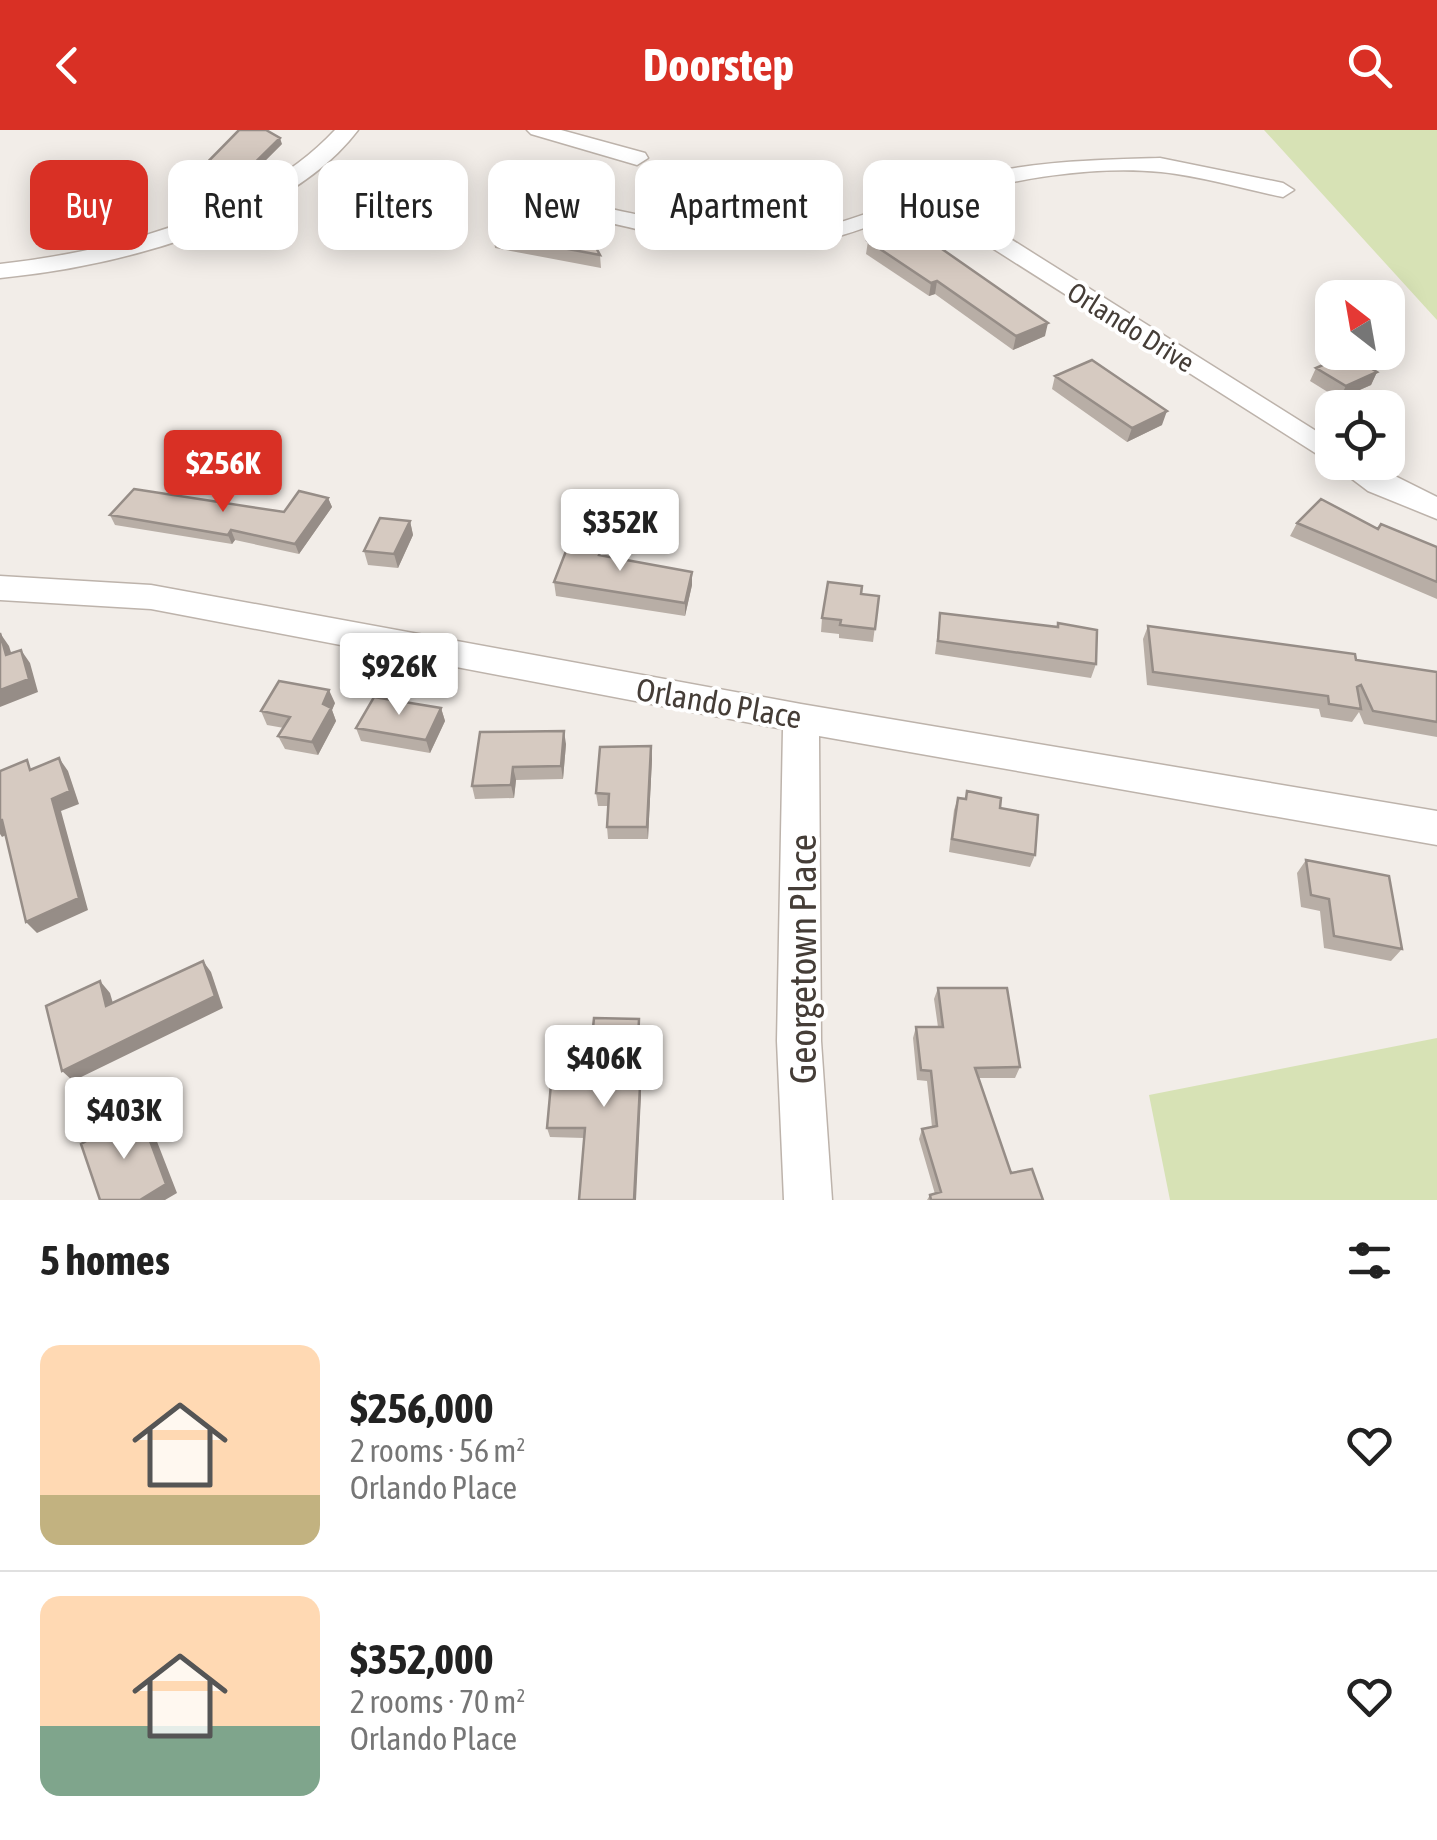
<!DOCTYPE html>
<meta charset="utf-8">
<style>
body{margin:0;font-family:"Asap Condensed",sans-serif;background:#f2f2f2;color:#222;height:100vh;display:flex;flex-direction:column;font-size:38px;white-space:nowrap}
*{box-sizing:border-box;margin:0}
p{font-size:32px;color:#767676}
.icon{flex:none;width:55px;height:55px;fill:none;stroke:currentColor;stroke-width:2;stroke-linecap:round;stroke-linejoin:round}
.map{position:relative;height:1070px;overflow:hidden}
.panel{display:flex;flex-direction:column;background:#fff;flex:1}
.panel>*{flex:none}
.hud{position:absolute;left:30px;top:30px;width:1378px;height:90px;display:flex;gap:20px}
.needle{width:65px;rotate:329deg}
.fabs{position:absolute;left:1315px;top:150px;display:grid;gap:20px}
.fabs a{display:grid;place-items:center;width:90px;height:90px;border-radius:20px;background:#fff;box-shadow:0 5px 25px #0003;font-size:50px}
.price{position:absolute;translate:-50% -85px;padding:0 22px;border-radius:10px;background:#fff;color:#222;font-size:32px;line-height:65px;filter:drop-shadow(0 2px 5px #0008)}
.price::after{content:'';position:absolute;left:50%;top:60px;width:30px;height:22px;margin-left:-15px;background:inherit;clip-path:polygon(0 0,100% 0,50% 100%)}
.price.current{background:#d93025;color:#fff}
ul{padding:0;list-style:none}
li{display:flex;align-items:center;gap:30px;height:250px;padding:0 40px}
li+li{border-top:2px solid #e0e0e0}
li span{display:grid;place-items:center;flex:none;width:280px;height:200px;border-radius:20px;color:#555}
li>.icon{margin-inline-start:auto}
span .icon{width:120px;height:120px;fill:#fffc;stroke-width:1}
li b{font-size:42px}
h2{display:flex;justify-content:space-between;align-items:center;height:120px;padding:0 40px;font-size:42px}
.tag{padding:0 35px;border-radius:20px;background:#fff;box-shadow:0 5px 25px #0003;font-size:35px;line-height:90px}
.tag.current{background:#d93025;color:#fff}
header{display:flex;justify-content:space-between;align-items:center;height:130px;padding:0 40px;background:#d93025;color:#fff;font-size:45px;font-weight:700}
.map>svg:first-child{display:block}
.green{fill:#d7e2b5}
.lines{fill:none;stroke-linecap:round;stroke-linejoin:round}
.street-casing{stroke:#bdb3ab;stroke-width:3}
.street{fill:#fff;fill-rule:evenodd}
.wall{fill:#b8aea6}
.shaded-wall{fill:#968d87}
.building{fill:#d6cac1;stroke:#968d87;stroke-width:2.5}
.labels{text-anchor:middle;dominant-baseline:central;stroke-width:8;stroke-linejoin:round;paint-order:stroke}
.far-street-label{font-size:28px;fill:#453d37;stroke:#fff}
.street-label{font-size:32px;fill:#453d37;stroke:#fff}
.near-street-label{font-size:38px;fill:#453d37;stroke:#fff}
</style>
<header><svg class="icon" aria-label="back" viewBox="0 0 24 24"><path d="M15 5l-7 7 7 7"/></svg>Doorstep<svg class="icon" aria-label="search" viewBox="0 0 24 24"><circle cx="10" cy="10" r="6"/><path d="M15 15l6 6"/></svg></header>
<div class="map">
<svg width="1437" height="1070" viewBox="0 0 1437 1070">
<rect width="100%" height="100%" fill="#f2ede8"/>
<!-- green -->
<path class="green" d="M1264 0H1437V190Z
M1437 908V1070H1170L1149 965Z"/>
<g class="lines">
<!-- street casing -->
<g class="street-casing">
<path id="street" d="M335 0H358C286 95 113 137 0 148V134C111 122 257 84 335 0Z
M527 0H561L645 23 648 28 637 35 531 4Z
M1160 28 1283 53 1294 60 1283 67C1243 59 1202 46 1161 42 1094 35 1010 49 947 69L1332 311V332H1367L1437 367V389L1368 361 1331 333 926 76C878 92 828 115 777 118 718 122 658 103 601 91L589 84 601 77C658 88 716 106 774 104 838 102 902 67 964 49 1028 31 1094 30 1160 28Z
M0 446 151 455 801 574 1437 681V715L819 606 821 911 832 1070H784L777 911 783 599 151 479 0 470Z"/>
</g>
<!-- street -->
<use href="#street" class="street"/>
</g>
<!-- wall -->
<path class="wall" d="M282 14 224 72 189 59 187 53Z
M493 105 600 125 601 138 495 118Z
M868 111 1045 206 1013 220 935 164 929 166 866 124Z
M1316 238 1377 242 1371 255 1339 269 1310 251Z
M1055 246 1162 295 1127 312 1052 259Z
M328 368 332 377 299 424 235 410 232 414 115 395 110 385 284 382Z
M410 391 413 405 398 438 368 435 364 421Z
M1297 393 1378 399 1437 417V469L1290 406Z
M692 442V455L685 486 556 466 554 452Z
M861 464 879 466 873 512 839 508V504L821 502 822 488Z
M940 483 1096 534 1091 548 935 524Z
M1148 496 1437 542V607L1364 594 1359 582 1352 592 1321 587 1319 579 1147 555 1143 509Z
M335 573 332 580 336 591 318 625 285 619 278 606 284 598 267 595 261 581Z
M441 578 445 591 430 623 361 611 356 598Z
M566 614 563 649 516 650 514 668 475 669 472 656Z
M651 616 652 629 648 709H608L607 697 608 676H598L596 663Z
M967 661 1000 678 1035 725 1030 737 949 722 954 680 958 668 965 669Z
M1306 730 1402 819 1391 831 1324 818 1320 781 1301 777 1297 743Z
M938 858 1020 937 1015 948H978L1011 1043 1043 1070H927L930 1065 935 1064 919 1009 922 999 932 997 927 951 917 950 913 908 916 897H938L934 869Z
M640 900 638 956 641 966 584 1008 550 1007 547 998 577 954 590 927Z"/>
<!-- shaded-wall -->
<path class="shaded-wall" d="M280 8 282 14 224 72 222 65Z
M937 151 935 164 929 166 931 153Z
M1048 193 1045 206 1013 220 1016 206Z
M1377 242 1371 255 1339 269 1346 256Z
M1167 281 1162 295 1127 312 1132 298Z
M328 368 332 377 299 424 295 414Z
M410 391 413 405 398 438 394 424Z
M231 400 235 410 232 414 228 405Z
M692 442V455L685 486V473Z
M0 503 9 516 16 538 6 525Z
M21 520 30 533 38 562 0 577V560Z
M329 560 335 573 332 580 336 591 318 625 312 612 323 574Z
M441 578 445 591 430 623 426 610Z
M564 601 566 614 563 649 561 636Z
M651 616 652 629 648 709 647 697Z
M59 628 68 641 79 674 61 681 88 780 37 803 26 792Z
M513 637 516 650 514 668 511 655Z
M0 690H2L12 702 2 707 0 704Z
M203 831 211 842 223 878 73 951 62 941Z
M100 851 110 863 117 887 106 876Z
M639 889 640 900 638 966 636 956Z
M640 956 641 966 636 1070H634Z
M139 981 149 991 177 1063 165 1070H140Z"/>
<!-- building -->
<path class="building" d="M239 0H266L280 8 222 65 187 53Z
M570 82 584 95 600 125 493 105Z
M909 96 1048 193 1016 206 937 151 931 153 868 111Z
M1348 224 1377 242 1346 256 1316 238Z
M1092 230 1167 281 1132 298 1055 246Z
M134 359 284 382 299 361 328 368 295 414 231 400 228 405 110 385Z
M1321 369 1378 399 1381 394 1437 417V452L1297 393Z
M380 388 410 391 394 424 364 421Z
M571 408 604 412 599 425 692 442 685 473 554 452Z
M828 452 862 456 861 464 879 466 875 499 840 495 841 490 822 488Z
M940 483 1058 497V493L1097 500 1096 534 938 511Z
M1148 496 1355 524 1356 530 1437 542V592L1373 581 1361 555 1357 557 1361 579 1329 574 1328 566 1153 542Z
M0 503 6 525 21 520 29 549 0 560Z
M279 551 329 560 323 574 331 578 312 612 278 606 290 587 261 581Z
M374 567 441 578 426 610 356 598Z
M564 601 561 636 513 637 511 655 472 656 480 602Z
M651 616 647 697H607L609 664 596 663 600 617Z
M59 628 70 661 52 669 79 768 26 792 2 690H0V641L27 630 30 640Z
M967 661 1001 668 1000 678 1038 685 1035 725 952 709 958 668 966 669Z
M1306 730 1389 746 1402 819 1334 806 1329 769 1311 765Z
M203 831 215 866 62 941 46 876 100 851 106 876Z
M938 858H1007L1020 937 975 938 1011 1043 1032 1039 1043 1070H931L930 1065 941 1062 922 999 937 996 931 941 921 940 916 897H943Z
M594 888 639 889 636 956H640L634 1070H579L585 998H547L551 954H577L579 927H590Z
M139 981 166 1054 140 1070H100L81 1014Z"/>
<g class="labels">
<!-- far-street labels -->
<g class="far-street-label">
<text transform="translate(1131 197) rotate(32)">Orlando Drive</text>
</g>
<!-- street labels -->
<g class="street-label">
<text transform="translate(719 573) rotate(10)">Orlando Place</text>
</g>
<!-- near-street labels -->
<g class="near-street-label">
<text transform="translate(802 829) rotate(-90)">Georgetown Place</text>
</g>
</g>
</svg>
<div class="fabs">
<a><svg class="needle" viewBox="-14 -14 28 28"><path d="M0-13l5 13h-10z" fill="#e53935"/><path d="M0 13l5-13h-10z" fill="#767676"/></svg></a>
<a><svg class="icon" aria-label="locate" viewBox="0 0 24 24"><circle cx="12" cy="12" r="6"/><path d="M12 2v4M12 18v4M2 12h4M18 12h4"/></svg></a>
</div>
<b class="price current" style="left:223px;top:385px">$256K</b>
<b class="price" style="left:620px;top:444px">$352K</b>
<b class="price" style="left:399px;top:588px">$926K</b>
<b class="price" style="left:604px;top:980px">$406K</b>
<b class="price" style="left:124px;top:1032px">$403K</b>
<div class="hud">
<a class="tag current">Buy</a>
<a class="tag">Rent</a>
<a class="tag">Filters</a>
<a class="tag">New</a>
<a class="tag">Apartment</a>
<a class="tag">House</a>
</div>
</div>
<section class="panel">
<h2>5 homes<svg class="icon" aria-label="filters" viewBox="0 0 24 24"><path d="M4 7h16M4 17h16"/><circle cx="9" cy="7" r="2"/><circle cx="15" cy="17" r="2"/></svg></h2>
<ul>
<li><span style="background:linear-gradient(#ffd9b3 75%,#c2b280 0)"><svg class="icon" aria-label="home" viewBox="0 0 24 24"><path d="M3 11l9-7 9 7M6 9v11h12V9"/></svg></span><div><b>$256,000</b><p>2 rooms · 56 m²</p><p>Orlando Place</p></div><svg class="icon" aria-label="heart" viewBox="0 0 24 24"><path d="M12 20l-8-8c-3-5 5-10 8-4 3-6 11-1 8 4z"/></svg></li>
<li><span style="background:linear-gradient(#ffd9b3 65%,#7fa58c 0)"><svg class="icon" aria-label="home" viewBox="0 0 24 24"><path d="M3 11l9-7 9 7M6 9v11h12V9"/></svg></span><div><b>$352,000</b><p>2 rooms · 70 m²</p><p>Orlando Place</p></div><svg class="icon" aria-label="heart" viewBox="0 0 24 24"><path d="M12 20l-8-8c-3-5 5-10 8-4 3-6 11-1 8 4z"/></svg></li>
</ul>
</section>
